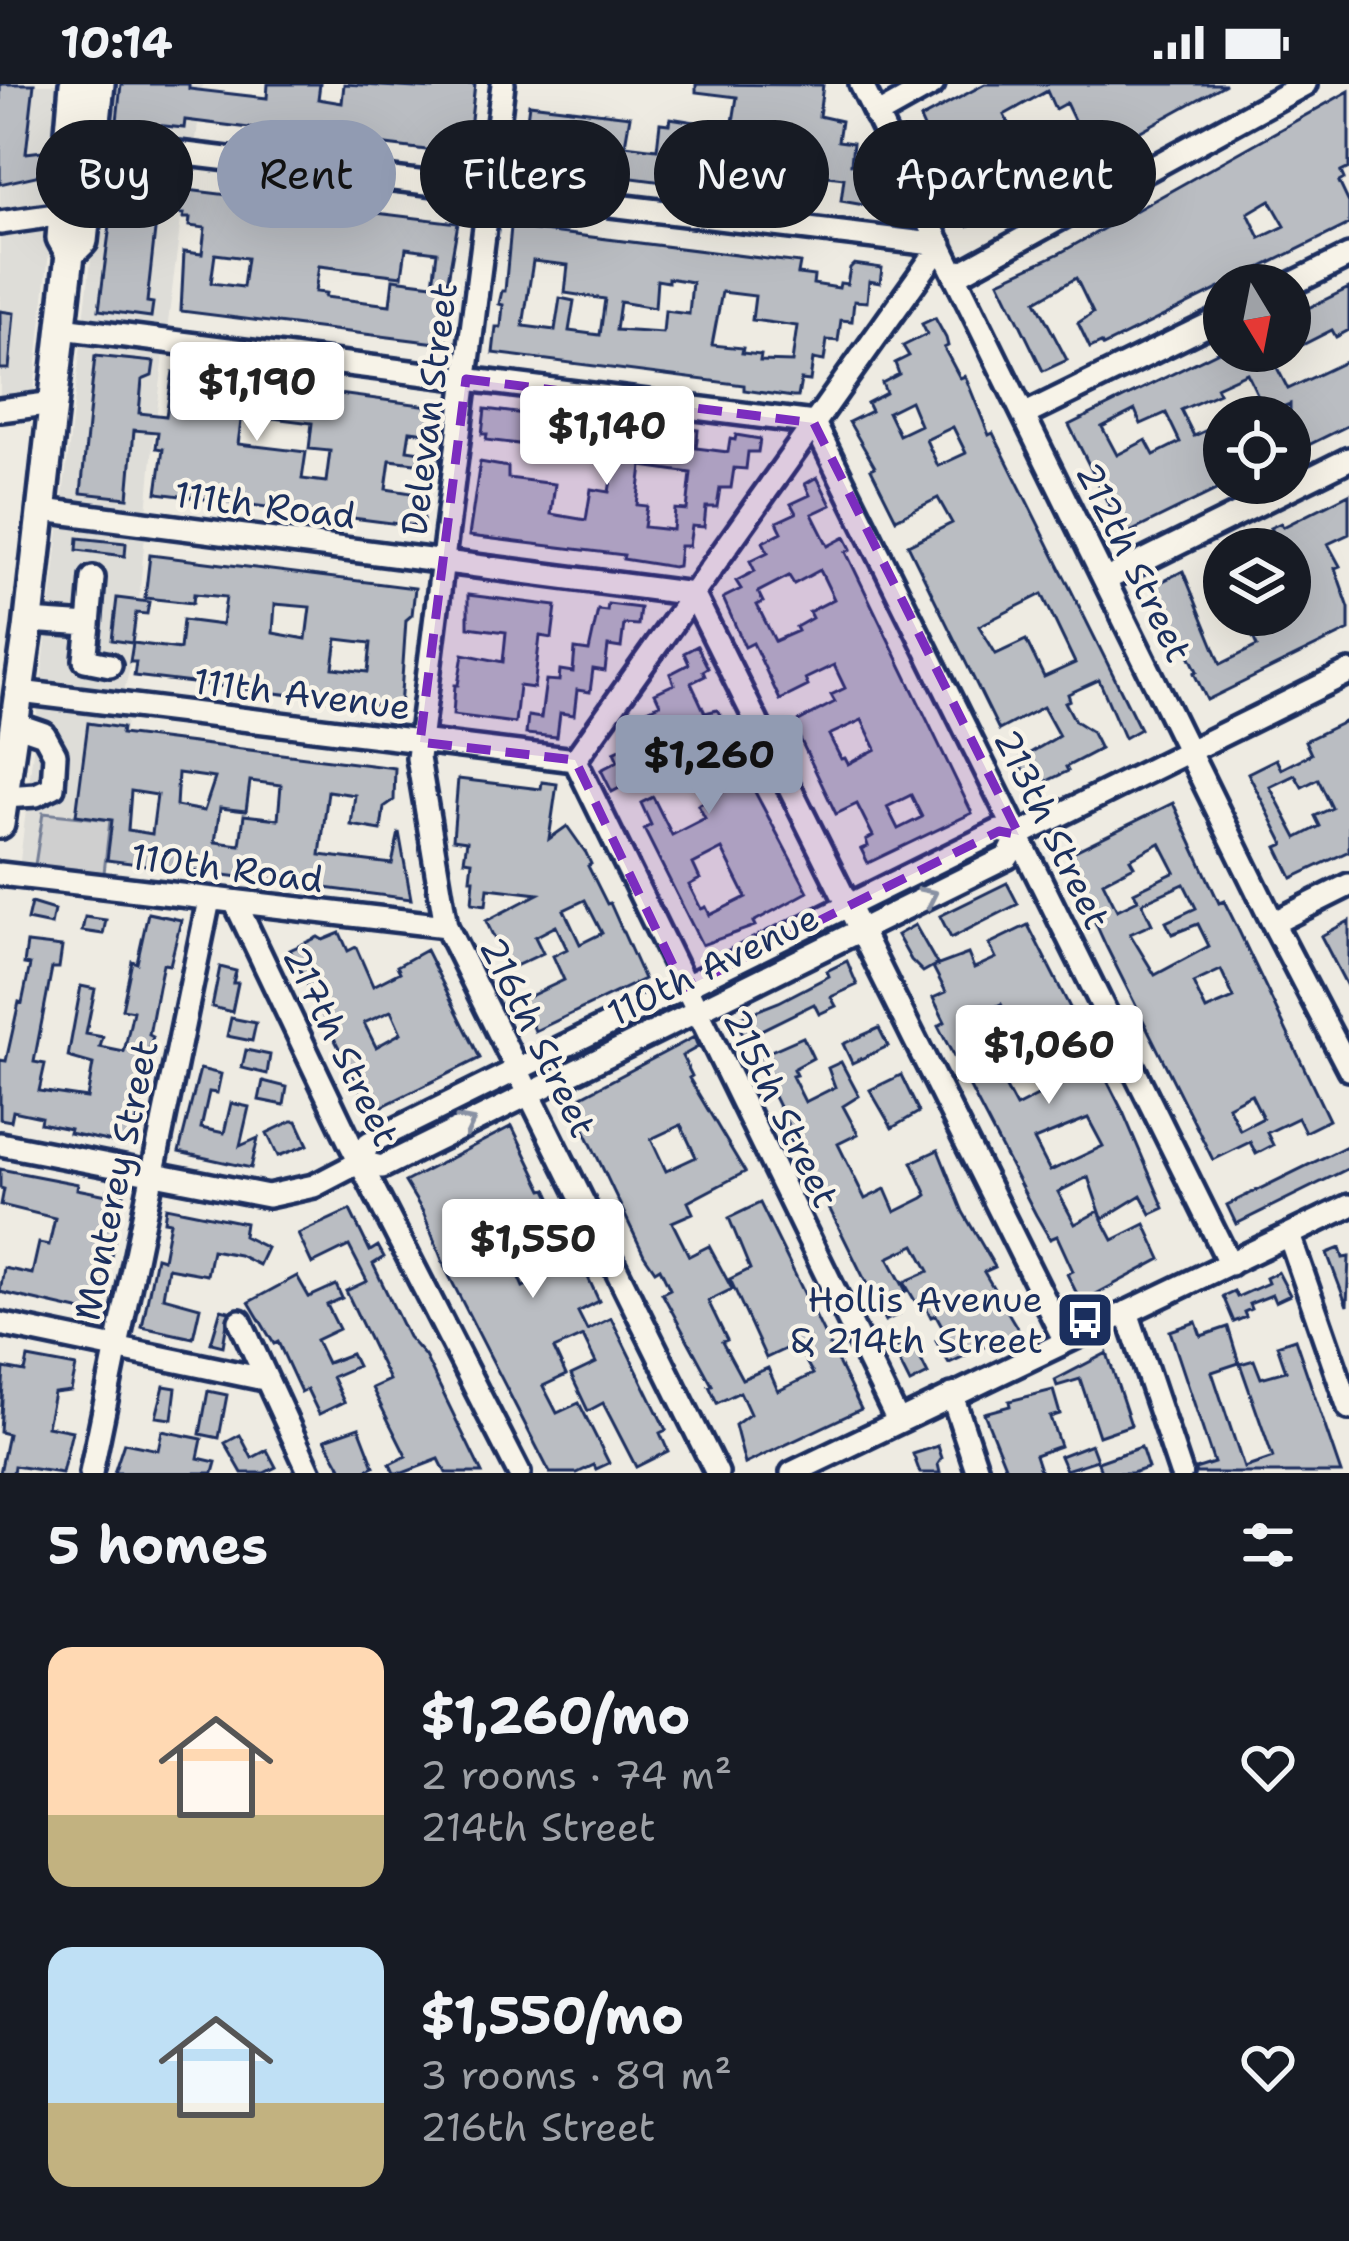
<!DOCTYPE html>
<meta charset="utf-8">
<style>
body{margin:0;font-family:"Shantell Sans",sans-serif;background:#242831;color:#f1f3f6;height:100vh;display:flex;flex-direction:column;font-size:45px;white-space:nowrap}
*{box-sizing:border-box;margin:0}
p{font-size:39px;color:#9ea1a6}
.icon{flex:none;width:66px;height:66px;fill:none;stroke:currentColor;stroke-width:2;stroke-linecap:round;stroke-linejoin:round}
.map{position:relative;height:1389px;overflow:hidden}
.drawer{display:flex;flex-direction:column;background:#171b24;flex:1}
.drawer>*{flex:none}
.guide{position:absolute;left:36px;top:36px;width:1278px;height:108px;display:flex;gap:24px}
.needle{width:78px;rotate:170deg}
.fabs{position:absolute;left:1203px;top:180px;display:grid;gap:24px}
.fabs a{display:grid;place-items:center;width:108px;height:108px;border-radius:50%;background:#171b24;box-shadow:0 12px 48px #0002;font-size:60px}
.price{position:absolute;translate:-50% -102px;padding:0 27px;border-radius:12px;background:#fff;color:#222;font-size:39px;line-height:78px;filter:drop-shadow(0 3px 6px #0008)}
.price::after{content:'';position:absolute;left:50%;top:72px;width:36px;height:27px;margin-left:-18px;background:inherit;clip-path:polygon(0 0,100% 0,50% 100%)}
.price.on{background:#919bb2;color:#111}
ul{padding:0;list-style:none}
li{display:flex;align-items:center;gap:36px;height:300px;padding:0 48px}
li span{display:grid;place-items:center;flex:none;width:336px;height:240px;border-radius:24px;color:#555}
li>.icon{margin-inline-start:auto}
span .icon{width:144px;height:144px;fill:#fffc;stroke-width:1}
li b{font-size:51px}
h2{display:flex;justify-content:space-between;align-items:center;height:144px;padding:0 48px;font-size:51px}
.tag{padding:0 42px;border-radius:54px;background:#171b24;box-shadow:0 12px 48px #0002;font-size:42px;line-height:108px}
.tag.on{background:#919bb2;color:#111}
.status{display:flex;justify-content:space-between;align-items:center;height:84px;padding:0 60px;background:#171b24;direction:ltr}
.status svg{height:33px;fill:currentColor}
.map>svg:first-child{display:block}
.built{fill:#deddd8}
.green{fill:#cfcfcf;stroke:#757f96;stroke-width:3}
.building{fill:#babdc2;stroke:#1b2f5e;stroke-width:3;fill-rule:evenodd}
.lines{fill:none;stroke-linecap:round;stroke-linejoin:round}
.minor-casing{stroke:#1b2f5e;stroke-width:30}
.major-casing{stroke:#1b2f5e;stroke-width:36}
.minor{stroke:#f7f3e8;stroke-width:21}
.major{stroke:#f7f3e8;stroke-width:27}
.oneway{stroke:#8991a3}
.marked{fill:#7b2cbf;fill-opacity:0.2;stroke:#7b2cbf;stroke-width:9;stroke-dasharray:24 15;stroke-linejoin:round}
.labels{text-anchor:middle;dominant-baseline:central;stroke-width:9;stroke-linejoin:round;paint-order:stroke}
.street-label{font-size:36px;fill:#1b2f5e;stroke:#f7f3e8}
.poi-label{font-size:36px;fill:#1b2f5e;stroke:#f7f3e8;text-anchor:end}
</style>
<div class="status"><b>10:14</b><svg viewBox="0 0 49 12"><path d="M0 12V9h3v3zM5 12V6h3v6zM10 12V3h3v9zM15 12V0h3v12zM26 1h20v11H26zM47 4h2v5h-2z"/></svg></div>
<div class="map">
<svg width="1349" height="1389" viewBox="0 0 1349 1389">
<rect width="100%" height="100%" fill="#eeebe2"/>
<filter id="ink" filterUnits="userSpaceOnUse"><feTurbulence type="fractalNoise" baseFrequency=".00833" numOctaves="2"/><feDisplacementMap in="SourceGraphic" scale="24" xChannelSelector="R" yChannelSelector="G"/><feConvolveMatrix kernelMatrix="1 2 1 2 8 2 1 2 1" color-interpolation-filters="sRGB"/></filter>
<g filter="url(#ink)">
<!-- built -->
<path class="built" d="M0 0H67L33 317 0 322Z
M108 0H203L188 118 183 119 154 351 135 561 121 621 128 623 101 813 17 802 99 108Z"/>
<!-- green -->
<path class="green" d="M43 729 110 736 104 789 35 781Z"/>
<!-- building -->
<path class="building" d="M0 0H34L26 69 43 67 41 87 36 92 0 100Z
M121 0H189V5L267 14 268 0H320L318 15 342 19 344 0 433 5 434 0H475L467 71 185 36 184 44 117 37Z
M696 0 823 1 819 32 841 37 838 57 853 59 851 80 863 81 860 104 873 106 870 122 841 117 844 94 819 91 816 113 795 109 794 115 586 88V84L521 80 529 20 630 32 625 61 657 65 660 39 669 40 670 34 732 44 737 13 696 8Z
M985 0H1226L968 142 920 35ZM1047 7 1055 25 1066 19 1076 40 1023 67 1004 31Z
M1349 7V84L1341 88 1344 95 1339 98 1349 119V140L1103 262 1101 259 1090 264 1078 239 1093 229 1076 194 1036 217 1067 276 1043 287 999 197 1060 169ZM1270 116 1285 142 1260 154 1248 129Z
M117 87 181 94 179 105 458 139 447 201H453L445 260 181 227 184 168 202 170 205 144 189 142 190 134H183L184 130 157 128 147 218 153 219 151 233 99 226ZM406 164 437 168 433 200 393 195 390 221 325 213 326 209 315 208 319 182 402 192ZM215 170 247 174 243 203 211 199Z
M511 143 800 179 798 190 814 192 813 200 839 204 840 199 847 200 850 184 854 180 882 184 880 199 869 197 867 218 854 217 852 237 841 236 838 257 827 256 824 277 813 275 810 297 801 296 798 313H793L744 306V301L493 269 496 243H501L503 221 499 220 502 207H505ZM533 177 568 181 565 209 605 215 600 251 569 247 574 217 560 214 555 246 523 242ZM668 194 692 198 689 230 665 227 663 249 616 246 620 218 655 224 657 196 668 198ZM722 208 755 212 752 236 797 242 792 278 760 277 761 271 742 269 743 264 712 261Z
M1349 204V246L1336 253 1332 246 1273 276 1288 305 1349 276V341L1290 370V320L1256 333 1251 322 1261 318 1247 289 1216 303 1219 309 1181 326 1194 352 1224 338V352L1217 356 1224 371V402L1124 451 1069 341 1219 267H1290V233ZM1135 326 1141 340 1166 329 1180 358 1154 371 1146 356 1117 371 1102 343Z
M0 227 14 229 9 285H0Z
M935 234 946 254 948 262 944 264 960 294 965 292 989 351 993 349 1140 645 1124 654 1099 596 1068 610 1070 616 1065 618 1075 637 1091 647 1100 665 1066 683 1068 687 1032 704 1018 676 1059 652 1043 623 999 646 908 461 952 439 938 414 896 435 871 385 875 383 849 338 871 327 867 319 886 309 882 299 899 290 895 279 909 272 903 262 927 250 922 240ZM910 317 920 341 899 351 888 328ZM953 343 966 369 938 382 926 356ZM1042 510 1075 579 1044 593 1026 556 996 570 979 542Z
M95 272 154 278 152 292 142 296 139 329 166 332 173 288 437 323 435 350 410 347 407 366 441 371 440 382 390 376 386 405 424 411 423 443 157 409 163 365 156 364 158 348 134 346 128 414 81 409ZM242 330 312 339 309 365 330 367 326 398 302 395 306 368 238 360Z
M485 325 683 350 684 344 698 346 696 364 728 368 730 355 735 356 736 351 760 355 758 368H748L746 385 734 384 731 404H720L717 423H706L704 443 692 442 689 462H680L678 482 673 483 623 475 624 471 469 452 480 378 508 383V394L555 400 551 430 586 436 591 405 609 408 615 372 486 356 487 350H482ZM642 382 691 389 687 426 675 425 673 446 644 443 647 422 637 421Z
M817 393 831 421 812 430 828 462 845 453 851 465 846 468 972 729 868 779 861 765 868 762 866 756 873 752 857 720 836 730 793 640 835 618 831 611 845 604 834 581 805 595 808 602 780 616 753 559 745 563 723 514 741 505 736 497 755 487 750 477 768 468 763 458 782 448 777 438 796 429 791 420 810 411 805 400ZM820 486 834 515 809 528 812 534 796 543 798 547 775 557 757 521 763 518 758 508 789 492 794 500ZM862 636 876 665 848 680 845 674 841 675 829 651ZM911 711 922 733 898 745 887 723Z
M1349 410V450L1328 460 1340 482 1335 484 1349 524V546L1207 616 1194 589 1197 587 1184 561 1179 564 1151 503 1183 487 1221 580 1257 562 1243 531H1264L1270 542 1290 532V465H1239L1272 448 1270 444 1281 439 1283 443Z
M78 454 126 459 125 472 77 466Z
M150 471 415 504 412 531 406 536 400 624 134 592 136 578H130L133 559 180 565 183 536 222 541 226 513 194 510 193 519 145 514ZM275 520 310 523 306 555 273 549ZM337 555 371 559 368 588 333 584Z
M468 511 556 522 552 554 540 552 534 604 519 602 515 639 453 631 455 601H458L463 570 503 578 506 548 468 543Z
M117 514 149 518 147 530 136 529 132 559 112 556Z
M608 520 640 524 638 541 624 540 621 564 608 562 605 587 593 585 590 608 577 606 574 631 560 629 557 653 526 650 528 632 541 634 546 596 559 597 560 586 573 588 575 565 589 567 598 526 607 527Z
M697 562 708 584 703 587 705 592 691 599 705 629 717 626 735 652 723 660 739 692 745 689 808 808 753 838 755 842 702 861 644 745 651 741 641 719 653 713 672 751 705 734 698 721 720 710 708 686 687 698 677 680 669 686 656 667 635 678 640 688 623 696 625 701 612 708 601 686 618 677 614 668 633 659 628 649 646 640 641 629 660 620 655 609 674 600 670 590 689 580 684 569ZM722 765 746 813 710 831 706 823 701 825 689 801 700 795 693 780Z
M1346 637 1349 644V671L1345 673 1349 683V767L1292 794 1277 763 1284 760 1248 689 1276 675 1281 685 1311 670 1305 657ZM1295 691 1302 703 1318 695 1332 724 1315 732 1320 742 1297 754 1270 703Z
M88 639 122 644 121 650 395 684 394 716 384 723 381 746 351 741 355 711 328 707 320 771 392 780 399 748 411 815 107 776 112 736 76 731ZM178 689 215 694 204 727 176 722ZM250 697 281 701 278 735 244 731 240 761 215 758 220 724 246 727ZM131 707 157 711 152 750 128 746Z
M458 695 541 705 542 698 557 700 549 755 567 742 586 769 591 780 588 782 607 820 610 819 644 895 535 947 522 916 564 896 553 872 567 865 556 842 535 853 543 869 509 885 486 837 538 810 488 804 486 821 472 819 474 795H470L472 777 464 776 467 757 453 755ZM585 816 602 849 580 860 564 826Z
M1173 719 1219 819 1224 817 1237 843 1329 1036 1305 1048 1298 1034 1267 1049 1273 1061 1256 1070 1250 1058 1213 1076 1106 862 1095 838 1099 835 1067 771ZM1160 759 1175 788 1134 808 1138 816 1117 826 1103 798 1134 782 1130 775ZM1184 800 1196 824 1166 838 1172 850 1198 840 1209 862 1155 891 1130 850 1152 840 1142 819ZM1221 886 1234 914 1206 926 1193 899ZM1251 1010 1263 1034 1240 1046 1228 1022Z
M1007 799 1018 820 951 854 940 832Z
M31 819 54 826 51 841 27 836Z
M148 829 181 836 170 881 163 880 158 903 149 951 153 953 139 998 146 1000 131 1062 69 1049 70 1045 40 1039 41 1033 13 1027 11 1037 0 1035V976L6 977 19 918 22 919 30 881 24 880 27 859 62 863 59 884H52L34 978 45 980 39 1007 87 1014 93 980 68 973 81 902 95 905 86 950 103 953 100 963 124 968 133 927 122 925 132 877 137 879Z
M85 833 106 836 103 850 82 847Z
M1349 837V906L1321 852Z
M915 841 937 880 923 888 911 876 897 851Z
M1028 841 1123 1028 1164 1124 1151 1130 1141 1111 1102 1135 1113 1156 1145 1140 1161 1175 1081 1218 1067 1190 1073 1187 1057 1152 1050 1155 1036 1131 938 942 945 938 933 914 946 908 933 883 968 870 974 884 996 874 989 860ZM1001 920 1015 946 1039 934 1042 940 1047 938 1063 968 1033 983 1045 1008 1016 1023 1001 995 1028 981 1023 970 996 983 974 942 980 939 976 932ZM1088 1034 1103 1062 1050 1087 1034 1056ZM1088 1093 1102 1134 1099 1127 1075 1140 1058 1108Z
M340 849 348 867 356 863 373 902 400 888 397 882 426 866 480 974 371 1028 290 866 318 853 323 856ZM391 927 401 949 376 963 364 939Z
M847 877 857 901 831 913 836 922 819 930 814 920 745 954 735 935 779 918 829 892 827 887Z
M220 883 236 887 233 899H238L232 928 212 923Z
M231 934 256 939 252 957 227 952Z
M879 944 888 962 852 979 843 960Z
M694 953 698 963 682 972 692 992 689 994 745 1088 688 1118 693 1129 672 1138 689 1172 709 1162 732 1205 708 1217 727 1256 722 1258 742 1295 768 1284 778 1307 813 1290 796 1260 766 1274 730 1195 750 1185 729 1134 760 1119 861 1325 745 1380 735 1341 750 1330 740 1308 717 1319 709 1302 712 1301 662 1209 670 1205 660 1184 655 1187 644 1171 571 1018ZM681 1041 696 1073 666 1087 651 1055Z
M803 953 813 974 793 985 796 991 792 992 805 1018 835 1003 828 984 841 978 859 1012 843 1022 858 1050 838 1060 865 1115 885 1105 895 1128 923 1114 927 1111 912 1078 938 1066 963 1128 995 1183 984 1188 1019 1247 949 1279 936 1257 947 1251 936 1231 931 1233 924 1219 918 1222 904 1198 929 1187 915 1161 888 1174 906 1207 891 1215 899 1230 885 1237 811 1087 792 1059 784 1042 788 1041 755 974Z
M246 966 270 971 267 990 242 984Z
M200 985 221 990 217 1009 209 1008 201 1044 224 1049 231 1019 249 1023 240 1062 258 1054 251 1084 179 1068Z
M901 991 919 1028 892 1044 870 1006Z
M263 997 287 1003 284 1021 259 1016Z
M292 1037H297L308 1061 278 1072 267 1049Z
M512 1042 543 1106 547 1105 599 1217 578 1228 587 1246 611 1234 666 1346 660 1349 668 1367 636 1383 603 1319 588 1327 571 1291 596 1279 583 1252 554 1265 566 1291 543 1302 557 1329 579 1319 609 1379 596 1385 594 1381 577 1389H550L446 1186 423 1128 405 1098ZM533 1145 544 1167 536 1170 546 1192 523 1203 504 1160Z
M1349 1061V1084L1236 1140 1227 1121Z
M0 1085 78 1100 77 1105 107 1111 108 1106 124 1109 99 1231 0 1208 4 1184 32 1190 39 1159 49 1161 55 1134 1 1121 4 1105 0 1104Z
M166 1123 245 1139 243 1152 267 1164 259 1181 239 1171 212 1166 207 1191 168 1184 163 1213 200 1223 193 1254 142 1243 156 1173 163 1175 170 1138 164 1137Z
M350 1126 370 1167 378 1162 384 1173 373 1180 408 1253 425 1272 482 1389H446L439 1375 403 1389H394L390 1380 406 1372 372 1304 389 1296 346 1207 367 1197 349 1162 312 1180 298 1150Z
M1340 1164 1343 1174 1349 1173 1347 1222 1327 1169Z
M1278 1188 1290 1211 1275 1218 1272 1211 1249 1220 1251 1225 1244 1228 1246 1233 1234 1238 1223 1212 1234 1207 1237 1213 1268 1199 1266 1194Z
M297 1192 309 1213 336 1201 342 1214 327 1221 339 1245 316 1256 327 1279 351 1270 357 1282 332 1293 344 1318 319 1330 307 1305 301 1308 278 1258 274 1260 249 1218Z
M221 1225 229 1227 223 1262 211 1259Z
M1196 1238 1201 1252 1228 1243 1239 1279 1212 1288 1244 1384 1273 1374 1240 1280 1254 1276 1261 1294 1286 1287 1277 1261 1295 1255 1341 1389H1196L1195 1385 1214 1379 1170 1247Z
M911 1256 928 1290 910 1299 893 1265Z
M1107 1269 1131 1341 1099 1352 1080 1295 1057 1302 1055 1296Z
M28 1274 76 1283 71 1307 54 1309 47 1342 72 1347 62 1389 14 1382 13 1389H0L8 1350 0 1348 4 1284 25 1288Z
M164 1302 176 1304 172 1335 156 1333Z
M1053 1306 1060 1330 1050 1333 1060 1362 1035 1371 1041 1389H1008L984 1329 1010 1322 1009 1317Z
M208 1307 227 1311 219 1354 200 1350Z
M359 1343 374 1382 360 1389H344L325 1355Z
M162 1347 202 1355 198 1374 216 1378 213 1389H114L124 1359 158 1366Z
M240 1351 252 1374 267 1366 276 1383 264 1389H242L225 1359Z
M1091 1360 1097 1376 1066 1386 1060 1372Z
M938 1362 942 1374 938 1380 940 1389H920L913 1370Z
M1141 1363 1148 1384 1132 1389H1101L1098 1378Z"/>
<g class="lines">
<!-- minor casing -->
<g class="minor-casing">
<path id="minor" d="M503 0 418 674 446 842 717 1389
M861 0 1273 839 1349 985
M876 32 933 0
M95 59 941 161 575 676
M0 139 63 130
M955 192 1305 0
M1290 201 1349 172
M62 244 814 339 1230 1180
M0 326 54 319
M1024 331 1224 233
M43 426 693 510 1065 1257
M1107 495 1349 375
M29 537 89 541 85 576 110 581
M89 541 93 494
M20 608 575 676
M575 676 898 1337
M4 713 36 711 53 703 55 670 44 650 15 640
M0 790 446 842
M236 820 349 1057 519 1389
M1273 839 1349 801
M0 1060 268 1112 314 1102 360 1078 369 1059 999 747 1019 751 1349 588
M360 1078 382 1083 1008 773 1019 751
M1289 1151 1349 1324
M1127 1228 1181 1389
M240 1237 310 1389
M0 1240 264 1295
M952 1311 978 1389
M91 1389 209 816
M792 1389 1349 1122"/>
</g>
<!-- major casing -->
<g class="major-casing">
<path id="major" d="M70 170 83 157 100 0
M0 740 28 545 70 170 61 154 74 0"/>
</g>
<!-- minor -->
<use href="#minor" class="minor"/>
<!-- major -->
<use href="#major" class="major"/>
</g>
<!-- one-way arrows -->
<defs><path id="oneway-chevron" d="M-2-3.5L2.5 0L-2 3.5" fill="none" stroke-width="1.6" stroke-linecap="round" stroke-linejoin="round" transform="scale(3)"/></defs>
<g class="oneway">
<use href="#oneway-chevron" transform="translate(929 812) rotate(-26)"/>
<use href="#oneway-chevron" transform="translate(467 1040) rotate(-27)"/>
</g>
</g>
<!-- marked area -->
<path class="marked" d="M466 295 814 339 1019 751 999 747 684 904 575 676 420 658Z"/>
<!-- icons -->
<defs>
<g id="bus-square" transform="scale(3)"><rect x="-9" y="-9" width="18" height="18" rx="4" fill="#1b2f5e" stroke="#f7f3e8"/><path d="M-5-6H5V4H4V6H2V4H-2V6H-4V4H-5ZM-3.5-4V0h7V-4ZM-3.5 1.2v1.5H-2V1.2ZM2 1.2v1.5H3.5V1.2Z" fill="#fff"/></g>
</defs>
<g fill-rule="evenodd">
<use href="#bus-square" x="1085" y="1236"/>
</g>
<g class="labels">
<!-- street labels -->
<g class="street-label">
<text transform="translate(429 325) rotate(-83)">Delevan Street</text>
<text transform="translate(265 421) rotate(7)">111th Road</text>
<text transform="translate(1134 478) rotate(64)">212th Street</text>
<text transform="translate(302 610) rotate(7)">111th Avenue</text>
<text transform="translate(1052 745) rotate(64)">213th Street</text>
<text transform="translate(227 784) rotate(7)">110th Road</text>
<text transform="translate(713 881) rotate(-26)">110th Avenue</text>
<text transform="translate(538 953) rotate(64)">216th Street</text>
<text transform="translate(341 962) rotate(64)">217th Street</text>
<text transform="translate(781 1024) rotate(64)">215th Street</text>
<text transform="translate(116 1096) rotate(-78)">Monterey Street</text>
</g>
<!-- poi labels -->
<g class="poi-label">
<text x="1043" y="1215">Hollis Avenue<tspan x="1043" dy="41">&amp; 214th Street</tspan></text>
</g>
</g>
</svg>
<div class="fabs">
<a><svg class="needle" viewBox="-14 -14 28 28"><path d="M0-13l5 13h-10z" fill="#e53935"/><path d="M0 13l5-13h-10z" fill="#9ea1a6"/></svg></a>
<a><svg class="icon" aria-label="locate" viewBox="0 0 24 24"><circle cx="12" cy="12" r="6"/><path d="M12 2v4M12 18v4M2 12h4M18 12h4"/></svg></a>
<a><svg class="icon" aria-label="layers" viewBox="0 0 24 24"><path d="M12 4l9 5-9 5-9-5zM3 14l9 5 9-5"/></svg></a>
</div>
<b class="price" style="left:257px;top:360px">$1,190</b>
<b class="price" style="left:607px;top:404px">$1,140</b>
<b class="price on" style="left:709px;top:733px">$1,260</b>
<b class="price" style="left:1049px;top:1023px">$1,060</b>
<b class="price" style="left:533px;top:1217px">$1,550</b>
<div class="guide">
<a class="tag">Buy</a>
<a class="tag on">Rent</a>
<a class="tag">Filters</a>
<a class="tag">New</a>
<a class="tag">Apartment</a>
</div>
</div>
<section class="drawer">
<h2>5 homes<svg class="icon" aria-label="filters" viewBox="0 0 24 24"><path d="M4 7h16M4 17h16"/><circle cx="9" cy="7" r="2"/><circle cx="15" cy="17" r="2"/></svg></h2>
<ul>
<li><span style="background:linear-gradient(#ffd9b3 70%,#c2b280 0)"><svg class="icon" aria-label="home" viewBox="0 0 24 24"><path d="M3 11l9-7 9 7M6 9v11h12V9"/></svg></span><div><b>$1,260/mo</b><p>2 rooms · 74 m²</p><p>214th Street</p></div><svg class="icon" aria-label="heart" viewBox="0 0 24 24"><path d="M12 20l-8-8c-3-5 5-10 8-4 3-6 11-1 8 4z"/></svg></li>
<li><span style="background:linear-gradient(#bfe0f5 65%,#c2b280 0)"><svg class="icon" aria-label="home" viewBox="0 0 24 24"><path d="M3 11l9-7 9 7M6 9v11h12V9"/></svg></span><div><b>$1,550/mo</b><p>3 rooms · 89 m²</p><p>216th Street</p></div><svg class="icon" aria-label="heart" viewBox="0 0 24 24"><path d="M12 20l-8-8c-3-5 5-10 8-4 3-6 11-1 8 4z"/></svg></li>
</ul>
</section>
